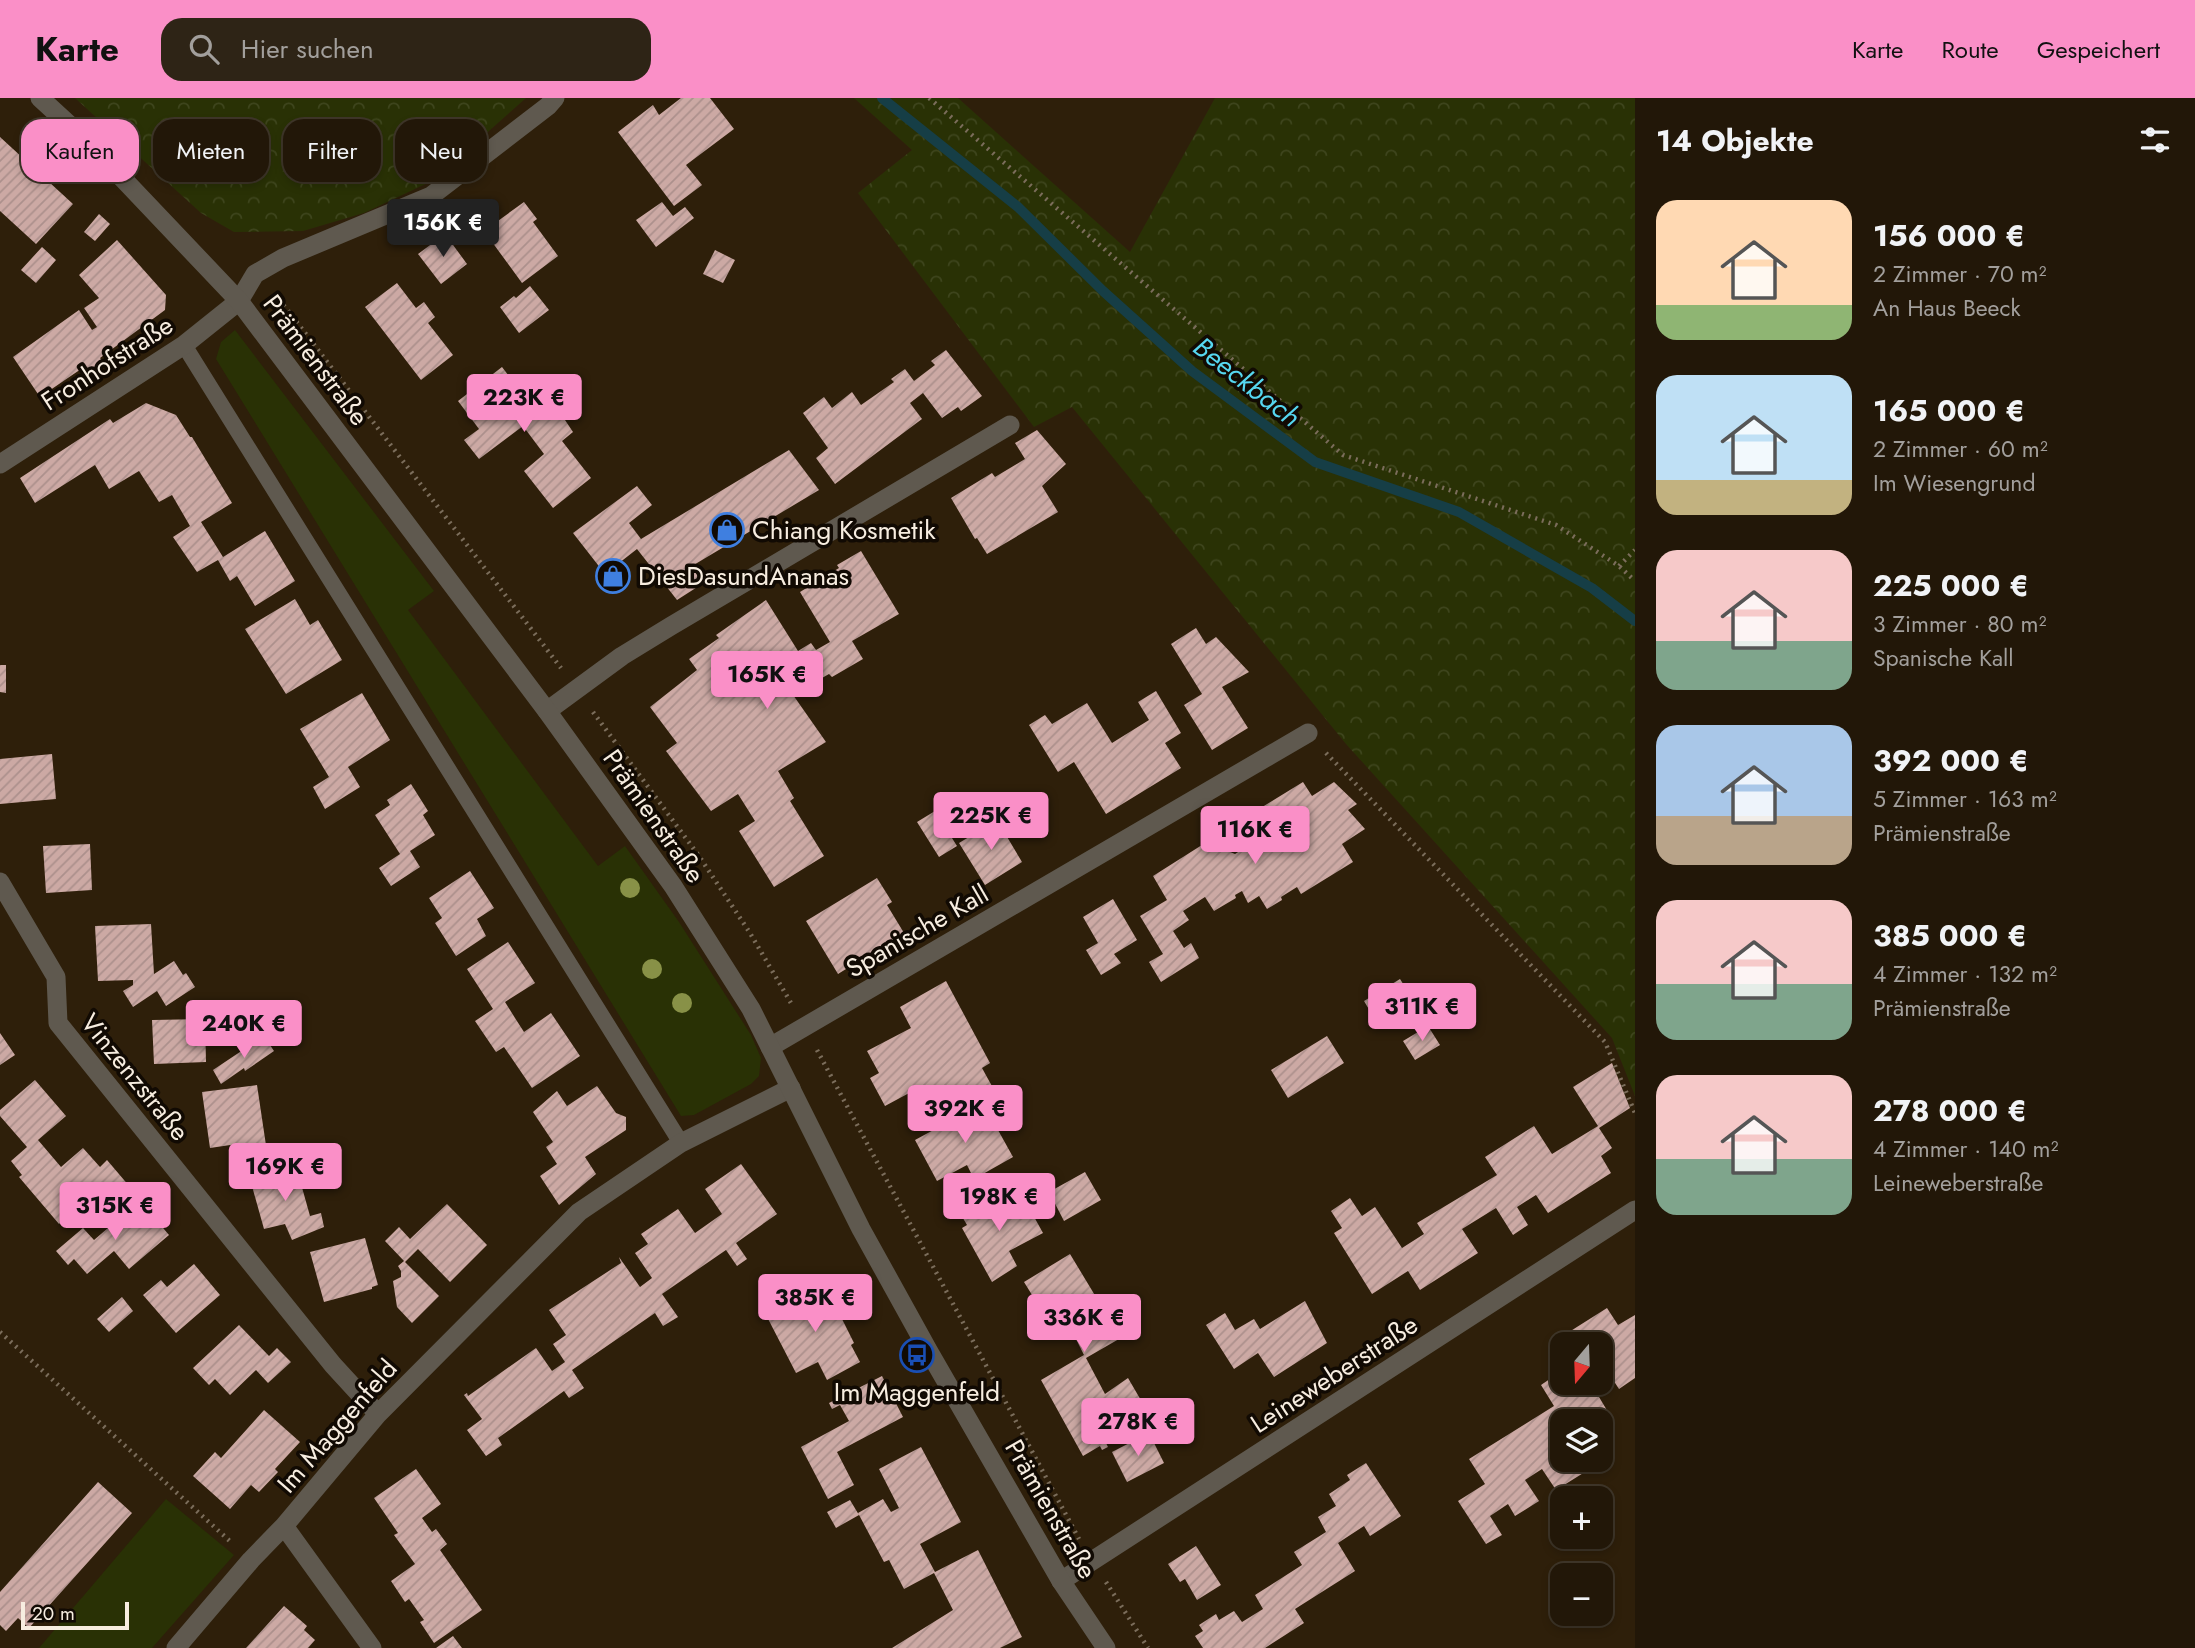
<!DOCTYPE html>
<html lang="de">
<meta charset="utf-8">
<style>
body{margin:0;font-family:Jost,sans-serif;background:#2e2416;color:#f1f3f6;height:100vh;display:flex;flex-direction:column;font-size:26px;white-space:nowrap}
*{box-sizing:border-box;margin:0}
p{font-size:23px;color:#a29f9c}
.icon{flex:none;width:38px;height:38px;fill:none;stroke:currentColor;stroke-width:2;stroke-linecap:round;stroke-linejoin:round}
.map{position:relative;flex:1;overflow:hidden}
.sheet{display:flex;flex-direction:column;background:#221708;width:560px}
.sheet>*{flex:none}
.banner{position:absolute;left:21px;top:21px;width:665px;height:63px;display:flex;gap:14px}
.needle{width:46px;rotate:199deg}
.controls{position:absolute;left:1550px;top:1234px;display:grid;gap:14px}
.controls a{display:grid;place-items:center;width:63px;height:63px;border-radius:14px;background:#221708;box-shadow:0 4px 10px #0003,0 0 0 2px #3f3629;font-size:35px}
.scale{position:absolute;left:21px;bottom:18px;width:108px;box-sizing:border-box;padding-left:7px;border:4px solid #f7ede0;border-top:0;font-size:19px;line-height:24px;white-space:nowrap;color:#f7ede0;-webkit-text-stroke:5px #110a03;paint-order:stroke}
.price{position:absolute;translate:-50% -60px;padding:0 16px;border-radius:7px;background:#fa8fc7;color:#111;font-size:23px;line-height:46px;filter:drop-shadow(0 2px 4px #0008)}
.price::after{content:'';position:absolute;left:50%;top:42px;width:21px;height:16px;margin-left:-10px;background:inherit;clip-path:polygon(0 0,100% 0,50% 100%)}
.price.selected{background:#222;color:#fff}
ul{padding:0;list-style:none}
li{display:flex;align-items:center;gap:21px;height:175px;padding:0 21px}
li span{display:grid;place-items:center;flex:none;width:196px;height:140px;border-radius:21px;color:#555}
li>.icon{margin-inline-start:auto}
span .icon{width:84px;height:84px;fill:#fffc;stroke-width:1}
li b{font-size:30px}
h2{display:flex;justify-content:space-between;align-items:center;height:84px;padding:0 21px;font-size:30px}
.chip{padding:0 24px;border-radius:21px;background:#221708;box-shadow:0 4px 10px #0003,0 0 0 2px #3f3629;font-size:24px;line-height:63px}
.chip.selected{background:#fa8fc7;color:#111}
header{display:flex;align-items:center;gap:42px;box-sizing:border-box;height:98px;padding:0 35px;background:#fa8fc7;color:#111}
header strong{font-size:33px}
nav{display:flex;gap:38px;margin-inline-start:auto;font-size:24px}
.search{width:490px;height:63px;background:#2e2416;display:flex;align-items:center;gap:18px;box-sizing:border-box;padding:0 24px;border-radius:21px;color:#a29f9c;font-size:26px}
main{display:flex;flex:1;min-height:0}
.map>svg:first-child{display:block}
.grass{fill:#293105}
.forest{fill:url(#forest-crowns)}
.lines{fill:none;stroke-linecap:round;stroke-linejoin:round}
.stream{stroke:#163e46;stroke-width:10}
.building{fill:url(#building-hatch)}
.path{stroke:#7b6d5b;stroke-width:4.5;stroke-dasharray:2 5;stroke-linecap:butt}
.service{stroke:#5f594f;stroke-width:16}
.minor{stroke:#5f594f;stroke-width:19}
.tertiary{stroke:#5f594f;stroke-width:19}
.tree{fill:#889147}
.labels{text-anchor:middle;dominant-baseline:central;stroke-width:7;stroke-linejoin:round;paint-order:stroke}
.street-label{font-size:26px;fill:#f7ede0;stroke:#110a03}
.poi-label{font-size:26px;fill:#f7ede0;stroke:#110a03;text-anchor:start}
.water-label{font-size:28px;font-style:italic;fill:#56d7f0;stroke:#110a03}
</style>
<header>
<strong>Karte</strong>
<div class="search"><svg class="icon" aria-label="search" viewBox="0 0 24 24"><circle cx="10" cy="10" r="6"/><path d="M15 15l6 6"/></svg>Hier suchen</div>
<nav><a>Karte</a><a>Route</a><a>Gespeichert</a></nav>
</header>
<main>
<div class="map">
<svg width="1635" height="1550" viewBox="0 0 1635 1550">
<defs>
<pattern id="forest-crowns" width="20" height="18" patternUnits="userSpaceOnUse" patternTransform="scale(1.75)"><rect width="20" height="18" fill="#293105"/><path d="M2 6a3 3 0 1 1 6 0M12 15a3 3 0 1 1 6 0" fill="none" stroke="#3e451d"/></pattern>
<pattern id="building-hatch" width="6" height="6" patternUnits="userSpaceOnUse" patternTransform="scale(1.75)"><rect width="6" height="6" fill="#cca9a4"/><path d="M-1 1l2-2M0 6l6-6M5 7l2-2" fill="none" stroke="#ac908c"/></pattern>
</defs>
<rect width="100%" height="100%" fill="#2e1f0a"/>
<!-- grass -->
<path class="grass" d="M235 232 434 493 408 512 598 768 625 748 679 824 751 937 761 960 759 978 751 986 694 1017 681 1018 216 261 221 244Z
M166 1401 234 1457 152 1550H39Z"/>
<!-- forest -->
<path class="forest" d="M75 0H526L434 82 364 115 303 133 234 134 201 115Z
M854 0H958L1130 154 1215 0H1635V998L1612 940 1346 646 1072 309 1034 329 858 95 912 52Z"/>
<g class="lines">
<!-- stream -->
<path class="stream" d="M882 0 1018 109 1103 193 1192 273 1315 364 1459 414 1592 490 1635 523"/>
</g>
<!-- building -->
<path class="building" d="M681 0H710L734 31 686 67 702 87 674 108 618 34 653 7 659 17Z
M0 39 73 106 36 146 0 113Z
M524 104 537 121 533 124 558 158 522 185 484 133Z
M662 104 673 118 685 109 694 120 656 149 636 122Z
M99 116 110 126 95 143 84 134Z
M445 136 467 166 441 186 418 156Z
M117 142 166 197 165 212 100 260 104 265 89 277 84 269 40 299 13 259 79 212 92 232 97 229 84 210 99 200 79 177Z
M42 149 56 162 36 185 21 172Z
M715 152 735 162 723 185 703 176Z
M397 185 416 210 424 204 435 219 428 225 453 257 421 282 365 209Z
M530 188 549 212 519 235 500 209 514 198 516 200Z
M946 252 982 298 961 313 958 309 942 320 923 295 910 305 922 321 835 386 816 360 828 350 803 315 824 299 832 310 852 294 861 307 894 284 891 281 905 271 914 283 935 267 931 263Z
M502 269 537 315 553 304 573 334 562 343 591 380 553 410 524 373 544 356 523 328 479 361 464 342 479 331 458 303Z
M146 305 176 317 190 339H192L232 405 201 424 223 459 265 433 295 483 255 508 237 478 230 483 218 462 197 474 173 439 190 428 172 397 159 404 139 373 109 391 95 367 35 405 20 380 110 321 113 325Z
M1037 332 1066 366 1042 388 1058 414 987 456 977 440 975 441 951 400 992 375 995 379 1025 361 1015 345Z
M789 352 819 392 692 468 702 486 677 502 637 451 605 476 573 435 637 388 652 407 629 425 641 441Z
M861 453 899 516 852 543 863 561 832 579 829 576 815 584 800 559 777 574 826 644 778 673 794 700 790 703 824 758 774 789 739 733 755 723 738 696 711 713 666 653 677 645 650 609 697 572 689 561 719 540 716 537 766 502 798 553 811 545 816 552 830 544 800 494 839 470 837 467Z
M295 501 310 527 318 522 342 562 286 596 245 531Z
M1196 530 1206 546 1216 539 1249 574 1222 589 1248 630 1212 652 1184 607 1202 596 1171 546Z
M0 567H6V595L0 594Z
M1156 593 1181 635 1165 645 1181 670 1106 716 1074 664 1058 674 1029 627 1045 617 1052 626 1087 605 1112 645 1149 622 1138 604Z
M362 595 390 642 348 669 360 689 325 711 313 689 329 679 300 631Z
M52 656 56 701 0 706V661Z
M1303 684 1312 698 1334 684 1357 706 1348 712 1365 731 1342 746 1353 764 1301 796 1297 789 1281 799 1282 802 1267 811 1259 798 1248 805 1242 793 1235 797 1236 800 1214 813 1205 799 1183 813 1189 822 1173 833 1184 850 1191 845 1199 860 1161 884 1149 864 1163 856 1140 818 1167 802 1153 778 1213 740 1221 753 1223 751 1235 756 1249 747 1255 758 1271 748 1251 716Z
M411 686 428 713 423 717 435 737 410 753 420 769 391 788 379 770 400 756 375 717 390 707 387 702Z
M935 713 957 748 939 759 917 724Z
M997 722 1022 764 985 787 959 745Z
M90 746 92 792 46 795 43 748Z
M470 773 494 810 477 821 486 838 456 858 435 825 442 820 429 800Z
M877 780 892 804 887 807 904 835 838 876 806 823Z
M1113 801 1137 842 1114 856 1121 865 1101 877 1086 852 1098 845 1083 819Z
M151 826 154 876 174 863 183 877 186 875 195 889 166 908 157 893 133 909 123 893 133 887V882L98 883 95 828Z
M508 844 535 885 505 904 515 920 524 934 551 915 580 958 532 990 504 949 496 954 475 923 493 911 467 871Z
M1400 881 1414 903 1377 925 1364 903Z
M946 883 990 965 982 970 993 990 951 1013 941 995 919 1008 911 994 885 1008 870 980 879 975 867 953 911 930 900 909Z
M205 921 206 964 154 966 152 922Z
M1428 928 1440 947 1415 962 1403 943Z
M0 935 15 957 0 967Z
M264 938 274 953 245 973 244 970 221 986 213 972Z
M1327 938 1344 965 1288 1000 1271 972Z
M1612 965 1630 1010 1599 1030 1612 1050 1601 1058 1611 1075 1548 1115 1536 1097 1517 1109 1528 1127 1513 1137 1496 1110 1462 1131 1478 1155 1420 1192 1408 1173 1372 1196 1334 1135 1342 1130 1331 1113 1350 1100 1362 1118 1375 1109 1402 1150 1424 1136 1417 1125 1497 1077 1485 1059 1534 1028 1552 1056 1598 1028 1573 989Z
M35 982 66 1018 38 1042 61 1069 83 1050 100 1069 107 1062 130 1089 107 1108 96 1095 59 1126 19 1079 22 1077 11 1063 27 1049 0 1018V1012Z
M257 987 267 1054 258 1061 239 1063 237 1046 210 1050 202 994Z
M597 988 616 1015 626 1019V1032L585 1059 596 1076 559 1107 540 1078 557 1066 546 1049 553 1044 533 1014 557 993 567 1008Z
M983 1005 1013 1059 974 1081 967 1067 937 1083 915 1042Z
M741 1066 777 1116 736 1145 747 1161 737 1168 726 1152 662 1196 678 1219 663 1228 655 1215 572 1272 584 1290 569 1300 564 1293 498 1340 502 1347 486 1358 467 1332 482 1321 464 1297 467 1295 468 1298 536 1250 552 1273 565 1264 553 1246 566 1237 549 1212 621 1165 619 1159 640 1189 652 1180 635 1155 648 1146 641 1136 678 1111 695 1135 722 1116 705 1091Z
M296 1068 310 1118 321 1115 324 1129 292 1142 285 1126 264 1131 250 1081Z
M1085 1074 1101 1102 1064 1123 1049 1094Z
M1022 1097 1043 1135 1009 1153 1017 1168 992 1184 962 1130 967 1127 960 1115 988 1098 995 1112Z
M136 1106 155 1128 158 1124 169 1137 129 1171 114 1153 87 1176 74 1161 68 1167 56 1153 83 1130 94 1142Z
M447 1106 487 1147 450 1184 418 1151 405 1164 439 1198 412 1225 397 1209 393 1183 401 1179V1173L398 1168 404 1163 385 1143 399 1129 410 1141Z
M365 1140 378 1187 372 1189V1191L324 1204 310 1154Z
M1070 1156 1102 1209 1119 1198 1138 1230 1086 1260 1105 1296 1128 1280 1142 1304 1118 1319 1127 1334 1106 1345 1108 1349 1102 1352 1100 1348 1083 1358 1041 1282 1084 1257 1071 1231 1058 1239 1024 1184Z
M194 1166 220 1197 176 1235 143 1197 161 1182 167 1189Z
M832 1193 834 1197 839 1199 845 1210 843 1217 845 1219 842 1221 854 1245 851 1247 860 1264 827 1282 818 1264 796 1275 765 1215 806 1194 811 1204Z
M122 1199 133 1213 109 1234 97 1221Z
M1305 1203 1327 1245 1274 1279 1258 1255 1234 1271 1206 1227 1225 1215 1235 1232 1254 1221 1260 1231Z
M1607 1210 1618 1227 1635 1217V1280L1619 1291 1604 1268 1601 1270V1246H1563V1266L1550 1246Z
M239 1227 269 1258 277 1250 291 1264 268 1285 256 1272 230 1297 215 1281 209 1287 193 1270Z
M1563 1272V1284H1590L1608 1314 1594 1323H1563V1362H1588L1593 1369 1556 1392 1542 1371 1525 1382 1539 1403 1515 1418 1508 1406 1490 1418 1502 1437 1486 1446 1458 1403 1485 1386 1469 1361 1554 1308 1541 1287Z
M882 1278 903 1319 837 1354 854 1387 828 1401 801 1349 849 1323 840 1307 832 1311 829 1305Z
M264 1312 300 1344 275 1371 278 1374 259 1394 251 1387 230 1411 193 1378 215 1354 221 1360Z
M1149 1335 1164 1365 1127 1384 1112 1354Z
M921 1349 961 1424 920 1446 935 1474 978 1452 1022 1539 1000 1550H892L953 1512 934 1475 904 1491 889 1462 884 1464 858 1415 883 1401 891 1414 899 1410 879 1371Z
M1366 1365 1401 1418 1370 1438 1364 1428 1338 1445 1355 1473 1295 1511 1304 1525 1265 1550H1203L1195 1538 1203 1533 1199 1527 1216 1516 1219 1522 1234 1513 1242 1524 1263 1511 1255 1497 1302 1467 1294 1454 1326 1434 1318 1419 1336 1408 1329 1396 1350 1382 1347 1377Z
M416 1371 441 1406 422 1420 432 1434 436 1431 447 1446 440 1452 482 1512 434 1545 420 1524 424 1522 409 1501 405 1504 391 1483 415 1466 394 1437 398 1435 374 1400Z
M98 1384 132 1415 29 1530 18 1520 6 1533 0 1527V1494Z
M850 1402 859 1417 836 1430 827 1414Z
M1196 1448 1221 1487 1197 1502 1185 1481 1180 1484 1168 1466Z
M284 1508 307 1528 304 1532 315 1542 308 1550H246Z
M453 1538 462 1550H436Z"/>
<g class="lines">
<!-- path -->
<path class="path" d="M929 0 1343 357 1556 427 1619 468 1635 483
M274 197 286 210 561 570
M1619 468 1635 452
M593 614 699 758 750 835 791 905
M1326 655 1605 944 1635 1015
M817 952 1079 1441
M0 1234 232 1445
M1106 1484 1148 1550"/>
<!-- service -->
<path class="service" d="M184 247 681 1045"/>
<!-- minor -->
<path class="minor" d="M0 366 184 247 239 203 255 176 283 160 431 98 548 8 555 0
M547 613 622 558 671 528 1010 327
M0 784 56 879 58 925 333 1267 378 1316
M770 949 1308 635
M284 1428 372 1550
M1061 1483 1635 1112
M176 1550 251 1462 284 1428 378 1316 579 1114 681 1045 791 990"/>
<!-- tertiary -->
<path class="tertiary" d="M40 0 89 45 239 203 547 613 673 788 751 911 861 1131 928 1252 1061 1483 1106 1550"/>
</g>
<!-- trees -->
<g class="tree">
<circle cx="630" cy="790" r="10"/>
<circle cx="652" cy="871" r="10"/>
<circle cx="682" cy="905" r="10"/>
</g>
<!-- icons -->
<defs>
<g id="shop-ring" transform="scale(1.75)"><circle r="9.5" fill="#110a03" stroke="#3f7fe0" stroke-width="1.5"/><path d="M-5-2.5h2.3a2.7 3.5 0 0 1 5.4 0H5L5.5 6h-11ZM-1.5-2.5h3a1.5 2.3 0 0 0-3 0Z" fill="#3f7fe0"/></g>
<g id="bus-ring" transform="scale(1.75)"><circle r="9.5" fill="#110a03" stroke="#1a4fb4" stroke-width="1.5"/><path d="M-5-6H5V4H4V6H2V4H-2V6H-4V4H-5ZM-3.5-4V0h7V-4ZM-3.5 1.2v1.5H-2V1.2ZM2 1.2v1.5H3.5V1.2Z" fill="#1a4fb4"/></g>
</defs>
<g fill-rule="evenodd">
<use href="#shop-ring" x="727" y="432"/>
<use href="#shop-ring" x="613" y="478"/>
<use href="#bus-ring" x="917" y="1257"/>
</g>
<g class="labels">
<!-- street labels -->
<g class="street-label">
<text transform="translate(316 262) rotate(53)">Prämienstraße</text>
<text transform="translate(107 265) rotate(-33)">Fronhofstraße</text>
<text transform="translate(654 718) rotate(55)">Prämienstraße</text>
<text transform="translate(917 833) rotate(-30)">Spanische Kall</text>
<text transform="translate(135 979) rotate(51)">Vinzenzstraße</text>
<text transform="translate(1334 1276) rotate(-33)">Leineweberstraße</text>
<text transform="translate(337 1328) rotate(-49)">Im Maggenfeld</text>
<text transform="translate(1051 1411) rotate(60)">Prämienstraße</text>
</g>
<!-- poi labels -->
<g class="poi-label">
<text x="752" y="432">Chiang Kosmetik</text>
<text x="638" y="478">DiesDasundAnanas</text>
<text x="917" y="1294" text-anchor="middle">Im Maggenfeld</text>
</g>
<!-- water labels -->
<g class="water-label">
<text transform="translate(1247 284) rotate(38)">Beeckbach</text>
</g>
</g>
</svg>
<div class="controls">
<a><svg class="needle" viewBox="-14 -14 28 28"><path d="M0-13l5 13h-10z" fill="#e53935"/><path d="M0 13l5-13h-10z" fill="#a29f9c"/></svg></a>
<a><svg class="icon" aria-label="layers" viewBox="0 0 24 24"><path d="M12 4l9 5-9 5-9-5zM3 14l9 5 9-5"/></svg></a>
<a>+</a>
<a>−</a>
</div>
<div class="scale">20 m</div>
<b class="price selected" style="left:443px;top:161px">156K €</b>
<b class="price" style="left:524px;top:336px">223K €</b>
<b class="price" style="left:767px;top:613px">165K €</b>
<b class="price" style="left:991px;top:754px">225K €</b>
<b class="price" style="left:1255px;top:768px">116K €</b>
<b class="price" style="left:1422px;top:945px">311K €</b>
<b class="price" style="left:244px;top:962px">240K €</b>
<b class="price" style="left:965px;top:1047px">392K €</b>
<b class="price" style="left:285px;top:1105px">169K €</b>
<b class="price" style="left:999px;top:1135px">198K €</b>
<b class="price" style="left:115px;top:1144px">315K €</b>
<b class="price" style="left:815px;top:1236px">385K €</b>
<b class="price" style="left:1084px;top:1256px">336K €</b>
<b class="price" style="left:1138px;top:1360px">278K €</b>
<div class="banner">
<a class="chip selected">Kaufen</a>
<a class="chip">Mieten</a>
<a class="chip">Filter</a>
<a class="chip">Neu</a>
</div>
</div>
<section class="sheet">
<h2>14 Objekte<svg class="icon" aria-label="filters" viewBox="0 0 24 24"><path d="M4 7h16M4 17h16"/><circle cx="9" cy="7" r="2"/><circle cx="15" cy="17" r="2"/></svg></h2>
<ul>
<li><span style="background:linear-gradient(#ffd9b3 75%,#8fb573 0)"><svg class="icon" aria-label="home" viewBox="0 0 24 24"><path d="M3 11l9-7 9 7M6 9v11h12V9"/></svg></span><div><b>156 000 €</b><p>2 Zimmer · 70 m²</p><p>An Haus Beeck</p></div></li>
<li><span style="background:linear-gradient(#bfe0f5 75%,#c2b280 0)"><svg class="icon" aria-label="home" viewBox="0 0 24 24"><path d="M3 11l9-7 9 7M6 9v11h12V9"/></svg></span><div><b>165 000 €</b><p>2 Zimmer · 60 m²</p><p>Im Wiesengrund</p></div></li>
<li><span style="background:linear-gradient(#f6c9c9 65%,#7fa58c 0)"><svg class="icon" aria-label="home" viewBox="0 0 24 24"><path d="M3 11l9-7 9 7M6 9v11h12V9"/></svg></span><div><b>225 000 €</b><p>3 Zimmer · 80 m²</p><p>Spanische Kall</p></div></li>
<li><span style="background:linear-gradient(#a9c7e8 65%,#b9a48a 0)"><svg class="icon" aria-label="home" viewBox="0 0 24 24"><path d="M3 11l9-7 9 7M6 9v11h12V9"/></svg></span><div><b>392 000 €</b><p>5 Zimmer · 163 m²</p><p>Prämienstraße</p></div></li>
<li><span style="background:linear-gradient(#f6c9c9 60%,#7fa58c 0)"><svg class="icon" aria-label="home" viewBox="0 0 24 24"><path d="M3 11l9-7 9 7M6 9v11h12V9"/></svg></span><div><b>385 000 €</b><p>4 Zimmer · 132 m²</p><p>Prämienstraße</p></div></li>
<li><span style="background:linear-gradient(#f6c9c9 60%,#7fa58c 0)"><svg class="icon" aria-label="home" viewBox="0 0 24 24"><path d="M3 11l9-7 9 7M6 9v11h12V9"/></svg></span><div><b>278 000 €</b><p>4 Zimmer · 140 m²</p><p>Leineweberstraße</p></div></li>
</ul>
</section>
</main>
